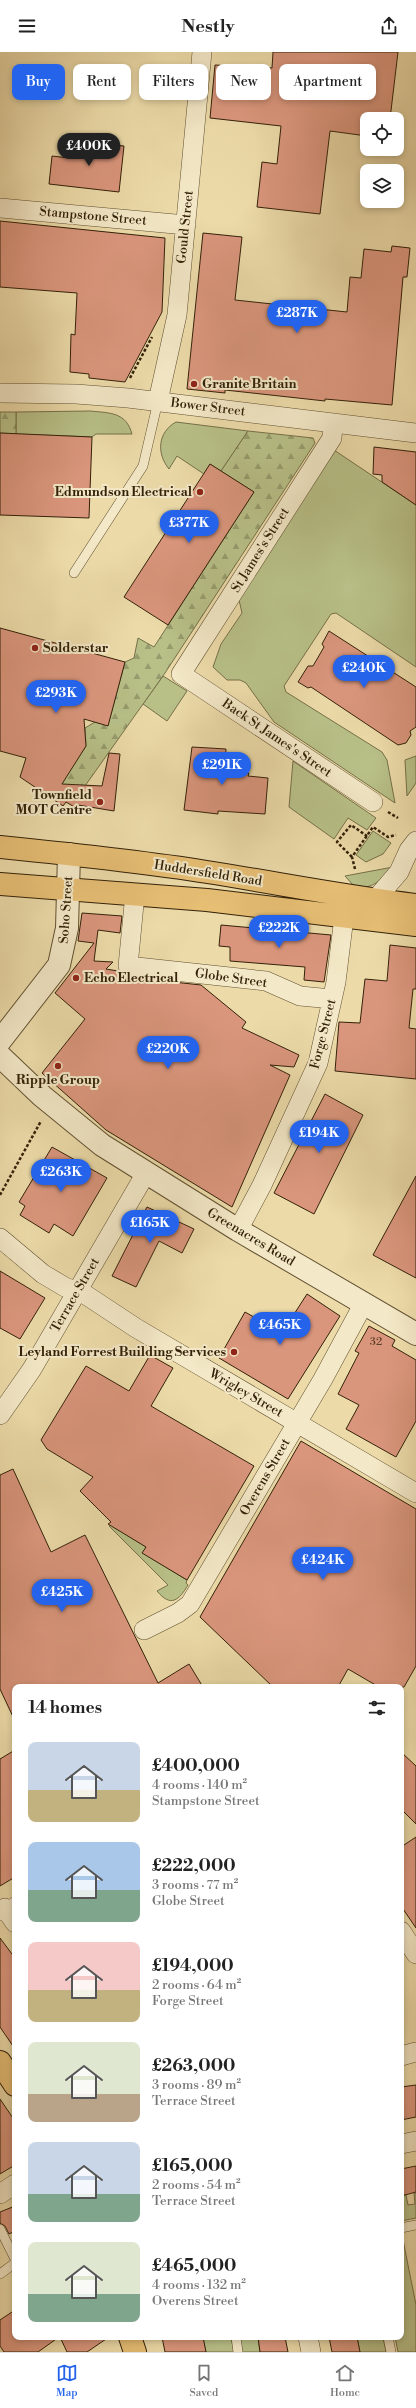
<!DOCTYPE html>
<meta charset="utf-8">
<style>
body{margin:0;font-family:"Libre Bodoni",serif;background:#f2f2f2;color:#222;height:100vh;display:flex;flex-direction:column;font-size:15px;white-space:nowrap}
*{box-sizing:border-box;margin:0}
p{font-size:13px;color:#767676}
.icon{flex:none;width:22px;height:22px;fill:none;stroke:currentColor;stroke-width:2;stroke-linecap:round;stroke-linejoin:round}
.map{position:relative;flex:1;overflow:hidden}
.side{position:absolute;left:12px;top:1632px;width:392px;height:656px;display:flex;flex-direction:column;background:#fff;border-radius:8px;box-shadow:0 2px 6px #0003}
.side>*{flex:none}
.top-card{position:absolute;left:12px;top:12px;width:392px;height:36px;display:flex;gap:8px}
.controls{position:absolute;left:360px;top:60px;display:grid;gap:8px}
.controls a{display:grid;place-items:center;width:44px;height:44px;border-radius:8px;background:#fff;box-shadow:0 2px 6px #0003;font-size:20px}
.price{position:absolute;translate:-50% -34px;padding:0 9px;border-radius:14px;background:#2563eb;color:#fff;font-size:13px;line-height:26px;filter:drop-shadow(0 1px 2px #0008)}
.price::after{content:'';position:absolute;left:50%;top:24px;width:12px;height:9px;margin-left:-6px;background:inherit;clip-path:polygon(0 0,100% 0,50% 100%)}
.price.active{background:#222;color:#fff}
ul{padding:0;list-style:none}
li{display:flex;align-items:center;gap:12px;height:100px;padding:0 16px}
li span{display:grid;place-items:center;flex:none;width:112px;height:80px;border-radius:8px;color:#555}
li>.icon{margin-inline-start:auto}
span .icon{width:48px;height:48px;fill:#fffc;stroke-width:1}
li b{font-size:17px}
h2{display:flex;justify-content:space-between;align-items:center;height:48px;padding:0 16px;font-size:17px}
.chip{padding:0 14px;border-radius:8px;background:#fff;box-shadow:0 2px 6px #0003;font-size:14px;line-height:36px}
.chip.active{background:#2563eb;color:#fff}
header{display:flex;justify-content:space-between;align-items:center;height:52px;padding:0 16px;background:#fff;font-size:18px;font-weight:800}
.menu{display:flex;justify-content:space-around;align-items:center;height:56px;border-top:1px solid #e0e0e0;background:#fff;font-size:11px;color:#767676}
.menu a{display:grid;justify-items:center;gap:2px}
.menu .active{color:#2563eb}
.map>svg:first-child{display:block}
.green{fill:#b8c088;stroke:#767048}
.forest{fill:url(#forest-firs);stroke:#767048}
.building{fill:#da967d;stroke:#332109}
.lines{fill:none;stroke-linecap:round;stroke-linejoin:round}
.service-casing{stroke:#615031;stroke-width:10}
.minor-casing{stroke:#615031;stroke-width:20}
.tertiary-casing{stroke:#615031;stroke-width:24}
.primary-casing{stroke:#332109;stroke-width:24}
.path{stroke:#332109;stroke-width:2.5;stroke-dasharray:3 2;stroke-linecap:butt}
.service{stroke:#f3e8c7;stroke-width:9}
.minor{stroke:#f3e8c7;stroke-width:19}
.tertiary{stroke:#f3e8c7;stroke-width:22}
.primary{stroke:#e6be74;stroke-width:22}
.poi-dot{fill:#8f2418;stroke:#f3e8c7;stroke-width:1.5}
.labels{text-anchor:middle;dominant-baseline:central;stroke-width:4;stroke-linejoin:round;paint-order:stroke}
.number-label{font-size:11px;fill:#5d3e26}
.street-label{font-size:13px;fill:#332109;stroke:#f3e8c7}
.poi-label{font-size:13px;font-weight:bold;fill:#332109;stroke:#f3e8c7;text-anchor:start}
</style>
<header><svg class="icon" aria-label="menu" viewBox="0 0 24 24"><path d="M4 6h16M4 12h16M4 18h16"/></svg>Nestly<svg class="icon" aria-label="share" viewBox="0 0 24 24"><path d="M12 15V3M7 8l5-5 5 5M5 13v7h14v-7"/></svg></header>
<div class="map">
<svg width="416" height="2300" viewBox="0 0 416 2300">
<defs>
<pattern id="forest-firs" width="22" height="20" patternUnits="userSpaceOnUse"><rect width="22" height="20" fill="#b8c088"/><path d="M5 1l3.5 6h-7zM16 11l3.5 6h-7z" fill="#969c6d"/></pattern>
</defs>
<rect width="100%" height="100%" fill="#ecdba9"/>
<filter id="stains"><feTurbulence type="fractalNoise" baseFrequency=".005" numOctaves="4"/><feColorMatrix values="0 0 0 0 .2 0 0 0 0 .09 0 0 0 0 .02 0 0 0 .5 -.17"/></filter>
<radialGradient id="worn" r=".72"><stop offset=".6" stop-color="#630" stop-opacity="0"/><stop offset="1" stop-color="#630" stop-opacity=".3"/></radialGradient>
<!-- green -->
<path class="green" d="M90 359C110 361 126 360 132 382H96L92 385 16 382V360Z
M176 370 248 379 221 419 210 412 204 422 177 404 169 417C156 401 158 380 176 370Z
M334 398 416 453V615L336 561 331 562 284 634 286 640 382 700 387 708 395 751 274 670 246 631 240 628H227L213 615 221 592 242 561 239 548Z
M163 624 187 639 167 669 143 652Z
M416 704V731L407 744 405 708Z
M293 709 376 766 367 778 348 766 334 787 289 755Z
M373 779 391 791 383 802 366 810 356 803Z
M393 815C381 827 373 839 354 834L345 824Z
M111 1473 146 1495 143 1501 187 1528 186 1531 188 1533C179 1548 171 1556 157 1539L168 1533 109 1474Z
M414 2141H416V2166L401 2169V2144L406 2143 408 2153 415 2152Z
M401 2178 416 2253V2300H398L395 2285H401Z
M192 2285H231L234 2300H206L203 2288Z
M240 2285H258L260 2300H242Z
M357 2285H383L386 2300H360Z"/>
<!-- forest -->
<path class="forest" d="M0 360H16V382L0 381Z
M248 379 313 386 315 391 165 621 80 741 60 734 86 694 85 676 95 670 108 673 125 610 134 606 138 586 154 595 254 440 221 419Z"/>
<!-- building -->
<path class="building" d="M273 0H398L390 67H367V84L330 79 320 162 257 155 262 110 277 112 281 74 210 66 215 13 272 16Z
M71 89 124 94 119 140 49 132 52 104 69 106Z
M0 169 165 186 162 260 125 330 89 326V322L70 320 71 282 75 283 77 241 0 235Z
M203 181 242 185 235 248 347 260 350 225 361 226 364 197 391 200 392 194 410 196 407 225H403L392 353 325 347V349L225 338V341L187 337Z
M0 381 92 385 89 466 0 463Z
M374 395 416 400V453L382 430V423L373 422Z
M210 412 254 440 168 573 124 545Z
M0 576 125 610 108 674 84 667 86 694 62 732 102 734 109 701 120 702 114 759 78 753 76 756 66 750 63 754 20 725 26 706 0 699Z
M329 579 416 635V675L410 679 411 683 406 691 398 693 311 635 308 636 298 630 308 614H313L324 595 322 592Z
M192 695 226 697 225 719 249 721 248 724 268 726 265 762 218 759V762L184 758Z
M82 861 122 864 120 881 98 878 94 909 113 910 106 917 118 919 127 925 201 933 246 970 242 976 299 1003 294 1015 270 1013 290 1023 232 1155 106 1078 42 1021 85 967 55 941 94 891 78 889Z
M221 873 331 883 324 930 304 928 305 915 230 909V895L219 894Z
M390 893 416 896V937H413L409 976 416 977V1027L335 1019 339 970 360 971 365 927 387 929Z
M325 1042 363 1063 314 1162 274 1141Z
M52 1095 107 1126 73 1184 54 1172 49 1181 20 1163 25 1154 19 1150Z
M416 1124V1226L373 1203Z
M147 1155 194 1177 182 1201 159 1189 136 1235 112 1224Z
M0 1219 45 1246 20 1287 0 1276Z
M307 1242 340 1264 288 1347 219 1306 245 1260 282 1281Z
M369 1274 395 1288 392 1294 416 1308V1369L396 1405 346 1377 359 1353 338 1342 359 1301 355 1299Z
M150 1303 173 1316 151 1354 254 1414 187 1528 142 1501 146 1495 108 1472 111 1470 80 1439 93 1425 47 1397 41 1388 86 1314 129 1339Z
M301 1389 416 1457V1614L404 1635H379L348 1617 338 1635H273L200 1565Z
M13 1417 51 1500 85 1483 158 1631 189 1612 203 1635H15V1669L0 1637V1423Z
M15 1698V1825L0 1834V1707Z
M401 1700 416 1714V1772L401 1757Z
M416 1785V1876L401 1854V1795Z
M0 1886 15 1906V1997L0 1975Z
M416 2033V2065L401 2068V2035Z
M0 2047 15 2069V2113L0 2122Z
M416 2114V2140L401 2144V2117Z
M15 2154V2179L9 2182 5 2174 0 2171V2160Z
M15 2258V2285H59L38 2300H4L0 2294V2268Z
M60 2285H109L87 2300H67Z
M162 2285H203L206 2300H165Z
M258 2285H285L288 2300H260Z
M329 2285H357L360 2300H332Z"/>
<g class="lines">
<!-- service casing -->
<g class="service-casing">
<path id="service" d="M74 521 143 414 158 349
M5 1856 15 1849
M401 2176 416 2173
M0 2177 15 2207
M0 2222 15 2211
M236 2285 238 2300
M388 2285 391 2300"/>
</g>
<!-- minor casing -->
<g class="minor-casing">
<path id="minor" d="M0 156 186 173
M0 341 76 342 128 346 416 381
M158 349 177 263 202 0
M333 371 332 386 181 622 373 750
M135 842 128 914 266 929 300 944 332 947
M375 848 399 820 409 798 416 789
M238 1178 262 1133 318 1011 336 930 344 865
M0 1186 43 1222 65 1235 86 1243 136 1276 416 1441
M0 1363 32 1317 146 1121
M144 1578 178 1561 190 1552 323 1327 364 1251
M0 1859 5 1856 15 1871
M401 1879 416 1902
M401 2004 416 2000
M401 2092 416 2089
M0 2142 15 2132
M308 2285 311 2300"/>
</g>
<!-- tertiary casing -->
<g class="tertiary-casing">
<path id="tertiary" d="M0 989 59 913 67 876 69 802
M0 1004 42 1044 102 1093 238 1178 416 1282"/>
</g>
<!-- primary casing -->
<g class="primary-casing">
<path id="primary" d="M0 795C69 802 138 809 207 820 277 831 346 845 416 853
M0 832 207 848 416 873
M0 2010 15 2033
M130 2285 135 2300"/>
</g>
<!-- path -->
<path class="path" d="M130 326 152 285
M388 760 398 766
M352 805 337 790 351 773 367 784
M355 817 352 805 373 775 388 785 396 783
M0 1143 41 1069"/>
<!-- service -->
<use href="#service" class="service"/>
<!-- minor -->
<use href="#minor" class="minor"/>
<!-- tertiary -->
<use href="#tertiary" class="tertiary"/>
<!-- primary -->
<use href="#primary" class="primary"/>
</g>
<!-- markers -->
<g class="poi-dot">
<circle cx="194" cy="332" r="4"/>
<circle cx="200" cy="440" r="4"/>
<circle cx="35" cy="596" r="4"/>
<circle cx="100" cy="750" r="4"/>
<circle cx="76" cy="926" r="4"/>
<circle cx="58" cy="1014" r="4"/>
<circle cx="234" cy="1300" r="4"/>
</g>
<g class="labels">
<!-- number labels -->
<g class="number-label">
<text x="376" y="1290">32</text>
</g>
<!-- street labels -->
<g class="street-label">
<text transform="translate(93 164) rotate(5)">Stampstone Street</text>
<text transform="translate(185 175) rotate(-84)">Gould Street</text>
<text transform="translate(208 355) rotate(7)">Bower Street</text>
<text transform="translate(260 498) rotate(-58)">St James's Street</text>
<text transform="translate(277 686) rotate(34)">Back St James's Street</text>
<text transform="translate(208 821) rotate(9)">Huddersfield Road</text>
<text transform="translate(66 858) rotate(-86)">Soho Street</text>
<text transform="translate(231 926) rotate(8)">Globe Street</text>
<text transform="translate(323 982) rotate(-76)">Forge Street</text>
<text transform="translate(251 1185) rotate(31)">Greenacres Road</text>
<text transform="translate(75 1243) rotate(-60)">Terrace Street</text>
<text transform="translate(246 1341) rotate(30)">Wrigley Street</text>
<text transform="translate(265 1425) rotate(-60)">Overens Street</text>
</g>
<!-- poi labels -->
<g class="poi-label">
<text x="202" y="332">Granite Britain</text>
<text x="192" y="440" text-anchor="end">Edmundson Electrical</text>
<text x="43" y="596">Solderstar</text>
<text x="92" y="743" text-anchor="end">Townfield<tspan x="92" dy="15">MOT Centre</tspan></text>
<text x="84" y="926">Echo Electrical</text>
<text x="58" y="1028" text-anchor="middle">Ripple Group</text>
<text x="226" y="1300" text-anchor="end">Leyland Forrest Building Services</text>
</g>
</g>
<rect width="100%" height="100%" filter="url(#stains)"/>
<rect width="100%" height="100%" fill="url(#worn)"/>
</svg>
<div class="controls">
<a><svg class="icon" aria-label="locate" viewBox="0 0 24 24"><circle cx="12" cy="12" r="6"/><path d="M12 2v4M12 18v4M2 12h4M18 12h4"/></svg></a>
<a><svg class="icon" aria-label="layers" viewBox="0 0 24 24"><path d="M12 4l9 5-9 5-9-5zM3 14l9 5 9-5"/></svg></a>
</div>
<b class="price active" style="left:89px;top:115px">£400K</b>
<b class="price" style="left:297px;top:282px">£287K</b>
<b class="price" style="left:189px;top:492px">£377K</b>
<b class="price" style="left:364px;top:637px">£240K</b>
<b class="price" style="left:56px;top:662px">£293K</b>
<b class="price" style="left:222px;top:734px">£291K</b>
<b class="price" style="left:279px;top:897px">£222K</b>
<b class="price" style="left:168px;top:1018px">£220K</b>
<b class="price" style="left:319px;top:1102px">£194K</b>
<b class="price" style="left:61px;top:1141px">£263K</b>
<b class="price" style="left:150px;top:1192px">£165K</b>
<b class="price" style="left:280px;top:1294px">£465K</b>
<b class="price" style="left:323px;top:1529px">£424K</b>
<b class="price" style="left:62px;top:1561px">£425K</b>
<div class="top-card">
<a class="chip active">Buy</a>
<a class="chip">Rent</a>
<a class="chip">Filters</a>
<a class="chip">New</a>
<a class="chip">Apartment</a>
</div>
<section class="side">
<h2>14 homes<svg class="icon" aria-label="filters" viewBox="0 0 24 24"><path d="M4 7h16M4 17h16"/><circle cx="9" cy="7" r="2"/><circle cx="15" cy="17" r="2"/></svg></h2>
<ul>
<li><span style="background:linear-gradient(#c9d6e8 60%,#c2b280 0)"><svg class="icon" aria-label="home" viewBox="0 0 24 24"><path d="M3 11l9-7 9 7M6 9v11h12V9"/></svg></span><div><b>£400,000</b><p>4 rooms · 140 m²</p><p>Stampstone Street</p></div></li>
<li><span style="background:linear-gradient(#a9c7e8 60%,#7fa58c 0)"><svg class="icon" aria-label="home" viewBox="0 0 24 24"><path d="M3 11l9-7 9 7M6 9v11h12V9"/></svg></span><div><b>£222,000</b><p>3 rooms · 77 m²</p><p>Globe Street</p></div></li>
<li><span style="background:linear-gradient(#f6c9c9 60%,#c2b280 0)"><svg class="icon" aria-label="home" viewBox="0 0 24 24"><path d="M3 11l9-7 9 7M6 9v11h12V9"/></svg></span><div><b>£194,000</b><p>2 rooms · 64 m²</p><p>Forge Street</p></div></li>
<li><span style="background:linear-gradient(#dfe7d0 65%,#b9a48a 0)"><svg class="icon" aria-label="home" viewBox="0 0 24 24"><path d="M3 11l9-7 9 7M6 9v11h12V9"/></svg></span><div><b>£263,000</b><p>3 rooms · 89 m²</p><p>Terrace Street</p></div></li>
<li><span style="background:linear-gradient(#c9d6e8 65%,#7fa58c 0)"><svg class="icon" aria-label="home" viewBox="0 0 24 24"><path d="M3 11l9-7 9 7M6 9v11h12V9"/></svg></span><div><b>£165,000</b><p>2 rooms · 54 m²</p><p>Terrace Street</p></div></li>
<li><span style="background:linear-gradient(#dfe7d0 65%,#7fa58c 0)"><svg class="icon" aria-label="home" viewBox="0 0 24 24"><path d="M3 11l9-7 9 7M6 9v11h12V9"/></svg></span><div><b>£465,000</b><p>4 rooms · 132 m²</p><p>Overens Street</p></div></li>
</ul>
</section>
</div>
<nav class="menu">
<a class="active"><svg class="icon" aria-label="map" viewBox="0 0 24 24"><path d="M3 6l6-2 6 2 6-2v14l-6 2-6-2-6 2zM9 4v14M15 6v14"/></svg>Map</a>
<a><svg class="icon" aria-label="saved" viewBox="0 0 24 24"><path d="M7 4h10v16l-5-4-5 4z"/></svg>Saved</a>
<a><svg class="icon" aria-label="home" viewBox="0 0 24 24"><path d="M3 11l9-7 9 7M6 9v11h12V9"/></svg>Home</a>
</nav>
